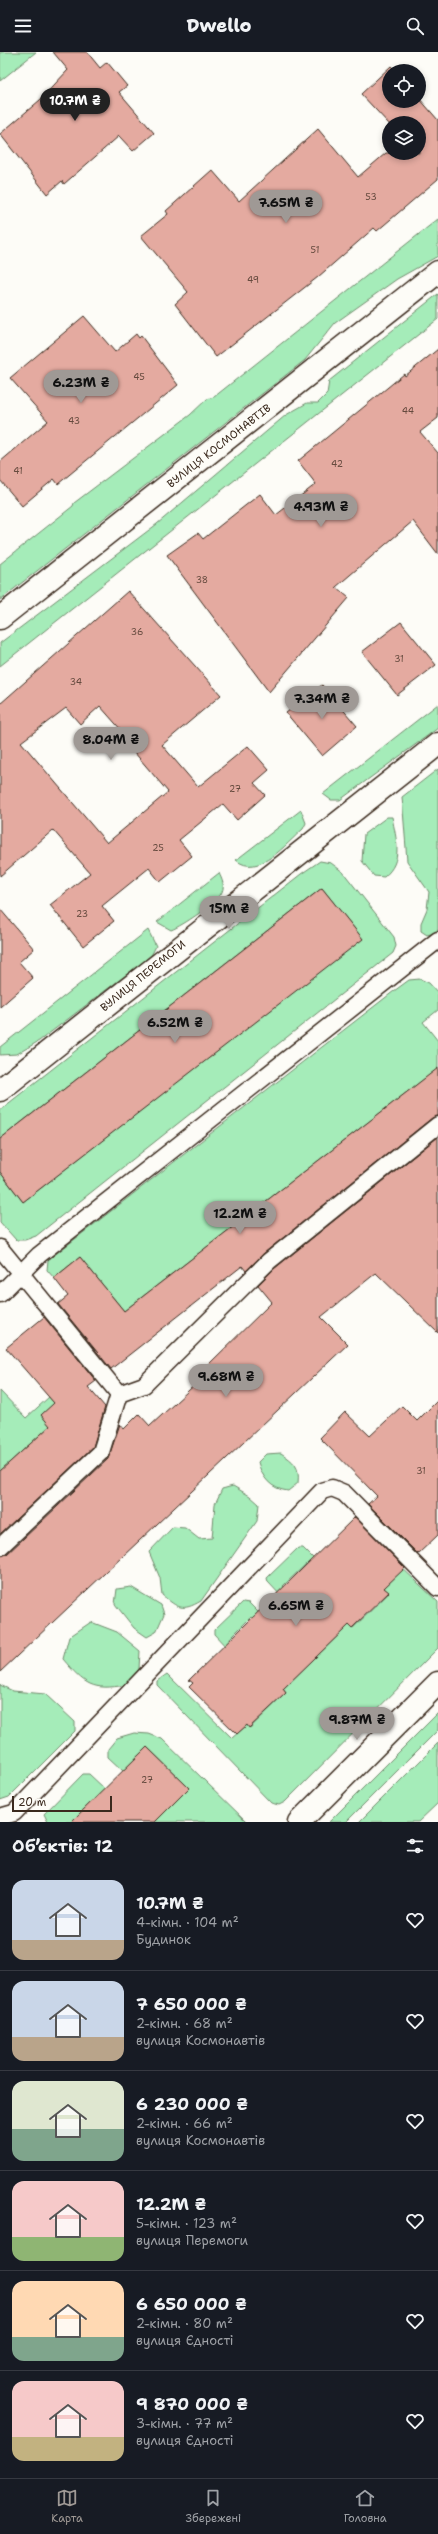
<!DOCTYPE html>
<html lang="uk">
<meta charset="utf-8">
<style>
body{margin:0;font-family:"Shantell Sans",sans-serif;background:#20242c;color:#f1f3f6;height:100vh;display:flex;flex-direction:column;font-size:15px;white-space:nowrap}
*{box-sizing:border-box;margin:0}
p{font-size:13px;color:#9ea1a6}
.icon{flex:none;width:22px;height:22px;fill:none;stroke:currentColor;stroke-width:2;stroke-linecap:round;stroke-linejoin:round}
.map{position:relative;height:1770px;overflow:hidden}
.side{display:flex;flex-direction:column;background:#171b24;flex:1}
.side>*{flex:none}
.controls{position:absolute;left:382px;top:12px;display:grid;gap:8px}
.controls a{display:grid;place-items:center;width:44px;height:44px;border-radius:50%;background:#171b24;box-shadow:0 2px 6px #0003;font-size:20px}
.scale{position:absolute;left:12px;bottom:10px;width:100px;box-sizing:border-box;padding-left:4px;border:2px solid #3b2a1e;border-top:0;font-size:11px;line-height:14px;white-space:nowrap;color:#3b2a1e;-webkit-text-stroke:3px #fdfcf7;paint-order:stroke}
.price{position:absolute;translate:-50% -34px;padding:0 9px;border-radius:14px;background:#9f9995;color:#111;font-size:13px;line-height:26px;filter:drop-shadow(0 1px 2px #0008)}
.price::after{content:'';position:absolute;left:50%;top:24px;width:12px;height:9px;margin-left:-6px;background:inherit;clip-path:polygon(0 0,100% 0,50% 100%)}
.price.current{background:#222;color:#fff}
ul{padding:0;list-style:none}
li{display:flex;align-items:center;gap:12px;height:100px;padding:0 12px}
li+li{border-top:1px solid #363941}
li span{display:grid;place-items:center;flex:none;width:112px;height:80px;border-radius:12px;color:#555}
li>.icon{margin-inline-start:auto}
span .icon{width:48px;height:48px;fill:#fffc;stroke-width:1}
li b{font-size:17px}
h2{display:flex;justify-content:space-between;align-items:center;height:48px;padding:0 12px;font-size:17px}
header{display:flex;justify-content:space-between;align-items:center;height:52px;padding:0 12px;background:#171b24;font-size:18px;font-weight:800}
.menu{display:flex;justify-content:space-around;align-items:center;height:56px;border-top:1px solid #363941;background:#171b24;font-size:11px;color:#9ea1a6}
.menu a{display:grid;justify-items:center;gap:2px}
.menu .current{color:#9f9995}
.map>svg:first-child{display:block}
.green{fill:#a5ecb9;stroke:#708b6c}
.building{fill:#e4aaa0;stroke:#3b2a1e;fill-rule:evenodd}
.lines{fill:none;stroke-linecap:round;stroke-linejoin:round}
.lane-casing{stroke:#3b2a1e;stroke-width:19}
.street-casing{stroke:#3b2a1e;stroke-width:25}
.lane{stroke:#fdfcf7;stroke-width:16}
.street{stroke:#fdfcf7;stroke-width:22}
.labels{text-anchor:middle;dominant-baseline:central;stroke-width:3.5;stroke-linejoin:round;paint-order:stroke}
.number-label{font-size:9px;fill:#654a3e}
.street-label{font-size:11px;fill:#3b2a1e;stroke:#fdfcf7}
</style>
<header><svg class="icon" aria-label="menu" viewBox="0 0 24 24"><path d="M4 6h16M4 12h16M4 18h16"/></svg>Dwello<svg class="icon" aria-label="search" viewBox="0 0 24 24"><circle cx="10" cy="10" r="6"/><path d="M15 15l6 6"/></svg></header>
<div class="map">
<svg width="438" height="1770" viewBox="0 0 438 1770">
<rect width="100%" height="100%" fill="#fdfcf7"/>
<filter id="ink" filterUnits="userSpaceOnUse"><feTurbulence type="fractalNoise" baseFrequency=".025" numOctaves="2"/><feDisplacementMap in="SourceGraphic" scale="8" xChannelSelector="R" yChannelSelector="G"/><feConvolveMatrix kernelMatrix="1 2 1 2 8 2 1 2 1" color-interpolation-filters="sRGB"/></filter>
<g filter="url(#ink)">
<!-- green -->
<path class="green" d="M0 0H36L0 29Z
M438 167V204L397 227 335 271 305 308 0 548V512L73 454 74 451 190 363 207 347 214 345Z
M438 242V267L0 614V591L157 472 286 363 307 351H318L327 342 329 329Z
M438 652V676L340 748H331L323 742Z
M438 717V877L435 881 427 883 421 879V871L427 857 429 840 407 809 402 745Z
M301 758 306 771 303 777C287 791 258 827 236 808Z
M387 765H392C396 787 404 809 384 825L374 824 362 809 364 782Z
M320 809 331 811 343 820 394 885 396 894 393 901 36 1184 25 1188H16L0 1170V1120L23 1150 362 886 322 836 0 1087V1058L301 822Z
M219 821C222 828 225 833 222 840 218 850 182 874 171 878L157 870Z
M148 878 156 894 152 902 143 910 39 989 17 1002 0 1003V995Z
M420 927 429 931 438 941V958L423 970 438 989V1046L424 1027 124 1259 80 1205 54 1226 47 1218 48 1208 394 939 409 928Z
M0 1339 26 1366 49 1345 54 1351 50 1374 0 1419Z
M281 1401C294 1410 300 1414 298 1431L288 1439C271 1437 262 1426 258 1410L266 1402Z
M233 1434 250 1444 259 1452 257 1469 201 1549C182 1560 178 1556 162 1543L160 1526 149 1500 173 1475 185 1476 199 1487 212 1486 215 1452 222 1437Z
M358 1474 438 1550V1596L285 1750 279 1753 271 1751 157 1633V1629L167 1622 232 1686 247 1673 250 1676 286 1641 283 1637 349 1573 353 1576 389 1541 384 1536 400 1520Z
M298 1496H303L317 1510 311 1517 306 1512 283 1534 288 1539 282 1545 268 1530 267 1526Z
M131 1535 161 1553 164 1562 156 1580 147 1585 134 1576 115 1552 117 1537Z
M243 1550 249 1551 262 1564 256 1570 251 1565 230 1586 234 1591 228 1597 214 1582V1578Z
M91 1570 117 1580 140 1599 139 1617 126 1633C92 1639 85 1633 63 1607L69 1585Z
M0 1633 13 1639 45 1642 75 1670V1679L9 1745 0 1748Z
M438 1661V1678L346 1770H329Z
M134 1681 149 1682 162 1687 247 1770H155L189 1736 147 1695 123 1719 108 1705V1697L117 1686Z
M438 1691V1751L418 1770H359Z
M83 1722H89L105 1737 71 1770H48L44 1762Z"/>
<!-- building -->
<path class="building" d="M53 0H87L100 16 107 10 127 34 119 40 154 81 133 99 119 84 64 132 62 129 47 142 0 82 40 48 68 18Z
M391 14 396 19H389V49H419V46L438 68V127L377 179 374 176 318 225 216 305 175 252 188 240 141 184 168 162 166 159 212 118 239 149 318 77 358 125 386 101H419V71L389 72 361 42Z
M84 264 115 300 136 282 139 286 141 284 178 333 58 432 54 427 22 454 0 428V410L48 369 10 326Z
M438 297V366L420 380 438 401V502L413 469 336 535 349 546 269 640 167 503 198 481 203 487 260 442 276 463 316 432 298 409 404 322 405 324Z
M128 539 221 643 162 693 198 735 248 694 269 718 254 731 265 743 237 768 223 752 179 788 192 804 160 830 149 816 102 854 114 869 83 894 50 853 90 821 53 778 0 824V652ZM100 654 138 697 134 700 168 740 107 791 21 690 66 656 80 672Z
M401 570 436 613 397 643 362 600Z
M322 633 357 674 322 704 286 661Z
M322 836 363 887 23 1150 0 1120V1087Z
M0 857 34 897 19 910 33 926 0 955Z
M438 1016V1064L432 1066 263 1202 246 1219 242 1214 111 1317 58 1252 68 1244 54 1226 80 1205 124 1259Z
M438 1085V1281L376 1221 321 1265 348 1292 0 1620V1504L7 1502 108 1407 120 1372 124 1377 139 1362 150 1374 213 1316 209 1312 272 1250 258 1233 275 1216Z
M44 1265 96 1329 88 1335 105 1355 93 1395 0 1482V1419L50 1374 41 1363 54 1351 6 1296Z
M438 1348V1483L418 1502 368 1452 377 1444 320 1386 345 1360 370 1384 402 1354 417 1369Z
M355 1465 405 1516 384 1536 389 1540 352 1576 349 1573 283 1637 286 1641 249 1676 247 1673 237 1682 189 1635 193 1631 189 1628Z
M147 1695 189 1736 155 1770H71Z"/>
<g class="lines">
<!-- lane casing -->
<g class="lane-casing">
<path id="lane" d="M0 1196 119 1342
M0 1242 39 1203 438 888
M0 1495 101 1400 119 1342 144 1333 269 1209 438 1073
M0 1765 14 1761 322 1439 332 1436 344 1441 438 1536"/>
</g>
<!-- street casing -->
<g class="street-casing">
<path id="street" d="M0 566 438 220
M0 1038 438 692
M299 1770 438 1631"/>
</g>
<!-- lane -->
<use href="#lane" class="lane"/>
<!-- street -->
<use href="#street" class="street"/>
</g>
</g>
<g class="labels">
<!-- number labels -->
<g class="number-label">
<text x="371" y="145">53</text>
<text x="315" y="198">51</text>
<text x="253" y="228">49</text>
<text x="139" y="325">45</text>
<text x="408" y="359">44</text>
<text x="74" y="369">43</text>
<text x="337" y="412">42</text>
<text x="18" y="419">41</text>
<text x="202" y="528">38</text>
<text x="137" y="580">36</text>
<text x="399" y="607">31</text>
<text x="76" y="630">34</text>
<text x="235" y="737">27</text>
<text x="158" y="796">25</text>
<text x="82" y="862">23</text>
<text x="421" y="1419">31</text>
<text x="147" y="1728">27</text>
</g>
<!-- street labels -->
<g class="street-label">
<text transform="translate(219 394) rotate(-38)">ВУЛИЦЯ КОСМОНАВТІВ</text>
<text transform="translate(143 924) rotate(-39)">ВУЛИЦЯ ПЕРЕМОГИ</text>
</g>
</g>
</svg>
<div class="controls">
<a><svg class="icon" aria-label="locate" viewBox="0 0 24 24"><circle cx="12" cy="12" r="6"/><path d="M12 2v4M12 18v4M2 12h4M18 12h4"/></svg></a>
<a><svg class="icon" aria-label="layers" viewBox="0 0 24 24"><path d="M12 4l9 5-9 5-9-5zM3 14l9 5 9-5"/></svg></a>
</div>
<div class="scale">20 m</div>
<b class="price current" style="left:75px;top:70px">10.7M ₴</b>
<b class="price" style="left:286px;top:172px">7.65M ₴</b>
<b class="price" style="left:81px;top:352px">6.23M ₴</b>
<b class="price" style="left:321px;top:476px">4.93M ₴</b>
<b class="price" style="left:322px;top:668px">7.34M ₴</b>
<b class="price" style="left:111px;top:709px">8.04M ₴</b>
<b class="price" style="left:229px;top:878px">15M ₴</b>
<b class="price" style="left:175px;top:992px">6.52M ₴</b>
<b class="price" style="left:240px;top:1183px">12.2M ₴</b>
<b class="price" style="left:226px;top:1346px">9.68M ₴</b>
<b class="price" style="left:296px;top:1575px">6.65M ₴</b>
<b class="price" style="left:357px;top:1689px">9.87M ₴</b>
</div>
<section class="side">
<h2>Об’єктів: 12<svg class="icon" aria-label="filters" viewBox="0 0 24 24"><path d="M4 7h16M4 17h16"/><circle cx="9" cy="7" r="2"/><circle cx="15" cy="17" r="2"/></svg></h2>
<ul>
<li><span style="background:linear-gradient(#c9d6e8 75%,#b9a48a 0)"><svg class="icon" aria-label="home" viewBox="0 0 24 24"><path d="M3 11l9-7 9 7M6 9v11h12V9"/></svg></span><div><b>10.7M ₴</b><p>4-кімн. · 104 m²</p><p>Будинок</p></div><svg class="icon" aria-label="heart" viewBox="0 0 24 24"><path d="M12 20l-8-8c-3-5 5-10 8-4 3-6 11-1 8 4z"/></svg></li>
<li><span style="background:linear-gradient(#c9d6e8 70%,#b9a48a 0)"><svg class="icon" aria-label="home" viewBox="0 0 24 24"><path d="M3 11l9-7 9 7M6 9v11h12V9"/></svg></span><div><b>7 650 000 ₴</b><p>2-кімн. · 68 m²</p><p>вулиця Космонавтів</p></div><svg class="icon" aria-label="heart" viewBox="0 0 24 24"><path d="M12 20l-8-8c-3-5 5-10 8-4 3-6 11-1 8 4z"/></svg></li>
<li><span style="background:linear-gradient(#dfe7d0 60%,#7fa58c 0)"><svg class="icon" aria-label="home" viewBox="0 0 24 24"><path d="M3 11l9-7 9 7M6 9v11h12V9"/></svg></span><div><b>6 230 000 ₴</b><p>2-кімн. · 66 m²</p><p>вулиця Космонавтів</p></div><svg class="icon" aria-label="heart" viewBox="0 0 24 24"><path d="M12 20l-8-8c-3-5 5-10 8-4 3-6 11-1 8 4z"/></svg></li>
<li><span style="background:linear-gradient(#f6c9c9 70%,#8fb573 0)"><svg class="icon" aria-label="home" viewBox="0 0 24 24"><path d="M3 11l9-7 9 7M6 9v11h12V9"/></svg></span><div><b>12.2M ₴</b><p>5-кімн. · 123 m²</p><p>вулиця Перемоги</p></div><svg class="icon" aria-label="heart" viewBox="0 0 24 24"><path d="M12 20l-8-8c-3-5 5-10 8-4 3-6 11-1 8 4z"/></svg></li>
<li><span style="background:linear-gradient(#ffd9b3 70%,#7fa58c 0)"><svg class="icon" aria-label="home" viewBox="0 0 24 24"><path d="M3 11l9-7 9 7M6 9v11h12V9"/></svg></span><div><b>6 650 000 ₴</b><p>2-кімн. · 80 m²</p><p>вулиця Єдності</p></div><svg class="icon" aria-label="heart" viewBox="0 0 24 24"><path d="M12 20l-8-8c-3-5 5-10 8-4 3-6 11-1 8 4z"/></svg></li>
<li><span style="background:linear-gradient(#f6c9c9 70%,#c2b280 0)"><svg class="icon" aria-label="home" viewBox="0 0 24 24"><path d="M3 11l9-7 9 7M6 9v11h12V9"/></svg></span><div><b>9 870 000 ₴</b><p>3-кімн. · 77 m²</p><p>вулиця Єдності</p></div><svg class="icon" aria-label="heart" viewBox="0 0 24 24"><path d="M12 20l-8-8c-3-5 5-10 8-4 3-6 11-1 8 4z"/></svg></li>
</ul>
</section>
<nav class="menu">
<a class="current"><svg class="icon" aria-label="map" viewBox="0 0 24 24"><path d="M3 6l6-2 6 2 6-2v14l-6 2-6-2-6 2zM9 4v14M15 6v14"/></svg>Карта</a>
<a><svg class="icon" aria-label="saved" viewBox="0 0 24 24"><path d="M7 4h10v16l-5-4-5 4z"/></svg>Збережені</a>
<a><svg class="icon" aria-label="home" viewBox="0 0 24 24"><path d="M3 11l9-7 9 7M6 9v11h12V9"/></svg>Головна</a>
</nav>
